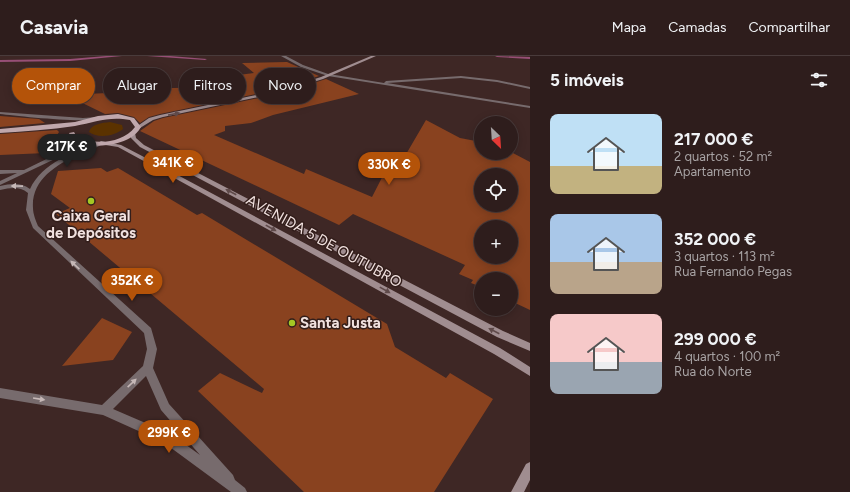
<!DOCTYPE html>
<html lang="pt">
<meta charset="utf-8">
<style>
body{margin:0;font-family:Figtree,sans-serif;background:#3a2a29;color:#f1f3f6;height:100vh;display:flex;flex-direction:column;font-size:15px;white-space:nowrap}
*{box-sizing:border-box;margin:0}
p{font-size:13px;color:#a7a2a3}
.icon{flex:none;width:22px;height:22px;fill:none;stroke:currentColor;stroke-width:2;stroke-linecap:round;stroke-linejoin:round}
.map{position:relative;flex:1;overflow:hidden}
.drawer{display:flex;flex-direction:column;background:#2e1d1c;width:320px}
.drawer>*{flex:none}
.guide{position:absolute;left:12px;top:12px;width:380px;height:36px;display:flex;gap:8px}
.needle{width:26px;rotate:155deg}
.buttons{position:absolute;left:474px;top:60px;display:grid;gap:8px}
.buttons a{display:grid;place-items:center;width:44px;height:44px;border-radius:50%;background:#2e1d1c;box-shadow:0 2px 10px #0003,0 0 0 1px #493b3b;font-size:20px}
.price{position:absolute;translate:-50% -34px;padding:0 9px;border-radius:14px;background:#b45309;color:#fff;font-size:13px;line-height:26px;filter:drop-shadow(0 1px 2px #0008)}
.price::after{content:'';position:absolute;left:50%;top:24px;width:12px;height:9px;margin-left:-6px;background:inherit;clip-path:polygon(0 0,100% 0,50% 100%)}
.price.on{background:#222;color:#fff}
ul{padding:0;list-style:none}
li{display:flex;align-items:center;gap:12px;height:100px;padding:0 20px}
li span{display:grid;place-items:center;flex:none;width:112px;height:80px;border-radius:8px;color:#555}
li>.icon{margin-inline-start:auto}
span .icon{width:48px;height:48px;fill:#fffc;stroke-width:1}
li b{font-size:17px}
h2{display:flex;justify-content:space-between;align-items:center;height:48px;padding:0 20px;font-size:17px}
.pill{padding:0 14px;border-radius:18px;background:#2e1d1c;box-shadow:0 2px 10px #0003,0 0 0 1px #493b3b;font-size:14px;line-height:36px}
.pill.on{background:#b45309;color:#fff}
header{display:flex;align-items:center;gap:24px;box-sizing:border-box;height:56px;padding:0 20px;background:#2e1d1c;border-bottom:1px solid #493b3b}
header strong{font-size:19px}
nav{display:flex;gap:22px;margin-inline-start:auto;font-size:14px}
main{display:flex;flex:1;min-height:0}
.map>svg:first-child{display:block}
.green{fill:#5b3200}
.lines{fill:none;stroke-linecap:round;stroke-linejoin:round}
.stream{fill:#974f76;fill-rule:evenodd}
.building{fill:#89421f;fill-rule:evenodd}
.pedestrian{fill:#776b6d;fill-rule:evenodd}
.minor{fill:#776b6d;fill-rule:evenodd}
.secondary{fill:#a08d90;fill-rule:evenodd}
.primary{fill:#c0a7ac;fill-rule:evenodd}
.oneway{fill:#5f4a4a}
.oneway2{fill:#c6b8b7}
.poi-dot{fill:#a4c824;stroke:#331e1b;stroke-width:1.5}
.labels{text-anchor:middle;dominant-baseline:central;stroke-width:3;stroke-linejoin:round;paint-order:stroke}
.poi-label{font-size:15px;font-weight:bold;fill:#f1e1df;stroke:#331e1b}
.street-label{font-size:15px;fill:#f1e1df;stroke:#331e1b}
</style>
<header>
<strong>Casavia</strong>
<nav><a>Mapa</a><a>Camadas</a><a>Compartilhar</a></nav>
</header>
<main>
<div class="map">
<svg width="530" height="436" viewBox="0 0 530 436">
<rect width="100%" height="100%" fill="#3e2725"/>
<!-- green -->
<path class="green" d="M110 66 122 69 123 73C115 80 98 83 89 76 91 68 102 67 110 66Z"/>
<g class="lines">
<!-- stream -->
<path class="stream" d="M106 0H122L70 5 0 6V4L70 3Z
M147 0H170L207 3 205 4Z
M495 0 530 1V3L497 1Z"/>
</g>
<!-- building -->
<path class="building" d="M287 6 319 20 280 33 160 58 149 61 140 67 134 61 118 57 105 58 66 39 128 36 129 33 217 31 207 23 254 17 242 7Z
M326 23 359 38 273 59 251 67 225 70V75L214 79 304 118 306 113 372 141 394 98 405 100 426 64 460 82 481 86V97L511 96 530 106V254L511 245V223H481V231L471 227 473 224 459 218 465 209 353 158 339 169 140 75 154 65 163 62 282 37ZM481 119H511V149H481ZM481 171H511V201H481Z
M0 60 39 63 45 67 0 71Z
M57 74 59 76 46 97 0 99V78Z
M101 112 107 116 118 112 197 159 202 157 387 268 395 291 446 322 450 317 493 343 434 436H304L198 335 220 317 262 337 264 333 56 158 70 152 51 138 58 115Z
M102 262 132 276 113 304 62 310Z"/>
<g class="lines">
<!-- pedestrian -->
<path class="pedestrian" d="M329 18 384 27 386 25 461 20 497 24 530 31V33L497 26 461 22 387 27 530 50V52L328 20Z
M0 56 83 62 98 61 100 62C89 68 17 60 0 58Z"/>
<!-- minor -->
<path class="minor" d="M281 0H286L303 9 331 19 328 20 301 11Z
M79 83 82 85 81 86 77 91 57 102 0 129V125L17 117 0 118V114H24L65 94Z
M99 86 104 87C97 92 86 95 78 99 55 109 31 125 33 152 33 158 36 165 38 170L151 272 157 293 153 312 169 348 233 419 235 424 245 432 247 436H231L163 386 103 359 0 342V332L102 349 143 310 147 293 144 277 33 172 26 154 28 137C19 130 11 132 0 134V130C11 128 20 126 30 133 42 107 74 96 99 86ZM146 320 161 354 200 399 171 378 113 353Z"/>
<!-- secondary -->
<path class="secondary" d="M371 0H376L323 23 282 36 163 61 153 64 140 72 136 71 149 62 160 59 280 34 321 21Z
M131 77H135L136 82 144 89 503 275 530 287V295L497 281 140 91 131 82Z
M101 85 121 89 144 101 500 292 530 311V320L494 298 140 103 118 91 99 88 98 87Z
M530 406V424L524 436H511L526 408Z"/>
<!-- primary -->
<path class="primary" d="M118 58 134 62 141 71C138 76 135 79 130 82 116 91 76 95 69 77L74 76 77 81C94 89 122 88 135 71L130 64C109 60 95 66 75 70 50 74 25 75 0 77V73L75 66 98 60Z"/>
</g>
<!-- one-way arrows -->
<defs><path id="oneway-solid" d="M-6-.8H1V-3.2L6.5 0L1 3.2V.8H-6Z"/></defs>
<g class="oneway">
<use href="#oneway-solid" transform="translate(174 58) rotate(-11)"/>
<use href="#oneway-solid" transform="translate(231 136) rotate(-152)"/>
<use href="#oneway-solid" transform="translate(271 172) rotate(29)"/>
<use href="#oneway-solid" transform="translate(385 234) rotate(29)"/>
<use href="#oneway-solid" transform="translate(494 275) rotate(-153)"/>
</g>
<g class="oneway2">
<use href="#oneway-solid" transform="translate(17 130) rotate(-179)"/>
<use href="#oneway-solid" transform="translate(75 209) rotate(-137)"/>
<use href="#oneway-solid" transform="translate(132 327) rotate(-43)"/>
<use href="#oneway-solid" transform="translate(39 343) rotate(9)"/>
</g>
<!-- markers -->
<g class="poi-dot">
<circle cx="91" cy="145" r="4"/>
<circle cx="292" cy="267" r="4"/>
</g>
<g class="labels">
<!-- poi labels -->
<g class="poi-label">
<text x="91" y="160">Caixa Geral<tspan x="91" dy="17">de Depósitos</tspan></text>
<text x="300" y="267" text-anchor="start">Santa Justa</text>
</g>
<!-- street labels -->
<g class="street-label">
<text transform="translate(324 185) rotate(29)">AVENIDA 5 DE OUTUBRO</text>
</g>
</g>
</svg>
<div class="buttons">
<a><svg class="needle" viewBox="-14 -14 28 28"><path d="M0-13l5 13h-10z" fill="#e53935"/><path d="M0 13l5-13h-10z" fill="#a7a2a3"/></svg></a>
<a><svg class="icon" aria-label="locate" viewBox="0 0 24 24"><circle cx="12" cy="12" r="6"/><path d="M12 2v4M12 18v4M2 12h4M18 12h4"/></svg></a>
<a>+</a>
<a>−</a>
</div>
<b class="price on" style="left:67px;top:112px">217K €</b>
<b class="price" style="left:173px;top:128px">341K €</b>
<b class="price" style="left:389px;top:130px">330K €</b>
<b class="price" style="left:132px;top:246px">352K €</b>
<b class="price" style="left:169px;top:398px">299K €</b>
<div class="guide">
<a class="pill on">Comprar</a>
<a class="pill">Alugar</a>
<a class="pill">Filtros</a>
<a class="pill">Novo</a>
</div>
</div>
<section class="drawer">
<h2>5 imóveis<svg class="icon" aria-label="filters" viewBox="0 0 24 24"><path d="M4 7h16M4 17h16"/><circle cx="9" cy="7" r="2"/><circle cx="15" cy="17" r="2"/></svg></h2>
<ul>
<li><span style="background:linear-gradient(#bfe0f5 65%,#c2b280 0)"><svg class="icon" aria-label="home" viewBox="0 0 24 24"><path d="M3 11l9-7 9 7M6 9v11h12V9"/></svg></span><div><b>217 000 €</b><p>2 quartos · 52 m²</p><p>Apartamento</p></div></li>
<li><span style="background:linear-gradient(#a9c7e8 60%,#b9a48a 0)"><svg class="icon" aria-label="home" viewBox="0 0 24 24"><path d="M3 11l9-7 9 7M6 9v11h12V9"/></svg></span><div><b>352 000 €</b><p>3 quartos · 113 m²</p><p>Rua Fernando Pegas</p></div></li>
<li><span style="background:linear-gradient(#f6c9c9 60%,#9aa5b1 0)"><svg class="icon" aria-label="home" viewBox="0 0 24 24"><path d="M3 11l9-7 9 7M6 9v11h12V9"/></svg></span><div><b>299 000 €</b><p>4 quartos · 100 m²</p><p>Rua do Norte</p></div></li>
</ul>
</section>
</main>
